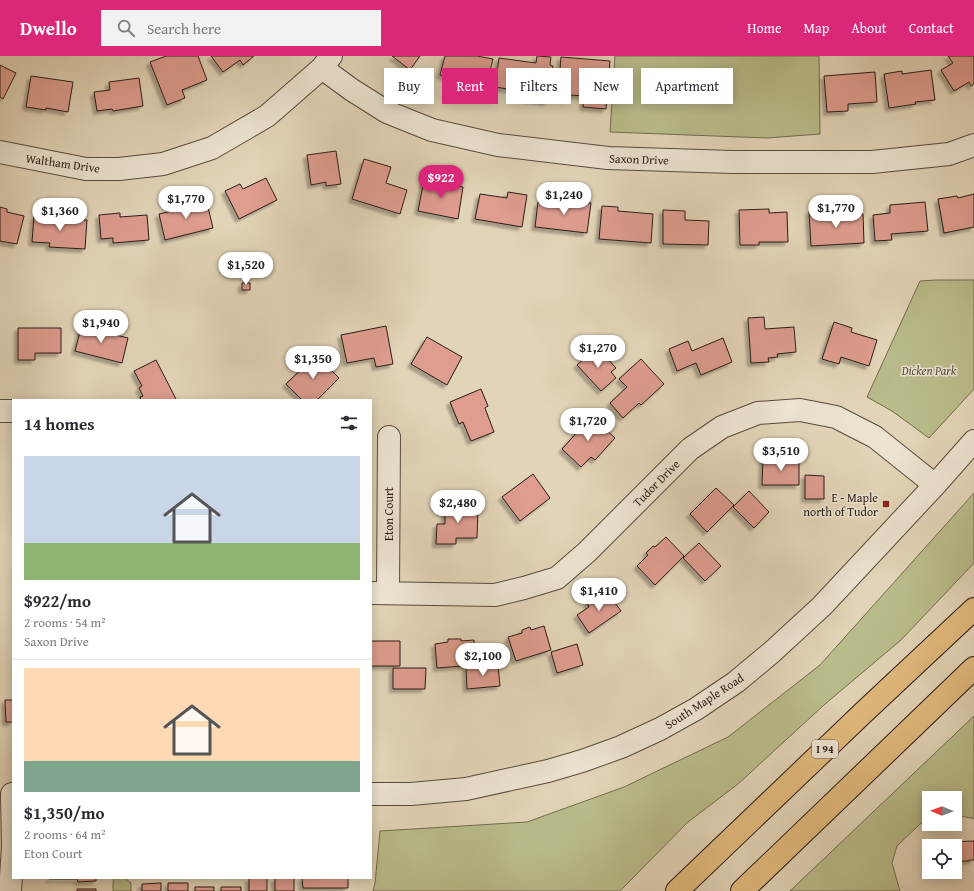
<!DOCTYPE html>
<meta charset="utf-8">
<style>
body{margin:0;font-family:"Gentium Book Plus",serif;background:#f2f2f3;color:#2b2b33;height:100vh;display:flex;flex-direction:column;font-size:15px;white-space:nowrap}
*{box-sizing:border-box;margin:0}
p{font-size:13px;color:#7c7c81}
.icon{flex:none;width:22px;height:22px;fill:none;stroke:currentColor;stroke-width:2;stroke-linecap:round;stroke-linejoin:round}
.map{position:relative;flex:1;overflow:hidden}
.drawer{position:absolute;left:12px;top:343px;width:360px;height:480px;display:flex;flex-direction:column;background:#fff;border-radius:0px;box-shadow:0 2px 10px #0003}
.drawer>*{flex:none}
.top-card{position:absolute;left:384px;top:12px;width:380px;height:36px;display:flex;gap:8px}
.needle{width:26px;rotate:271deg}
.buttons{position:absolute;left:922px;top:735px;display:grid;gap:8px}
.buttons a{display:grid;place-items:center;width:40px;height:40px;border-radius:0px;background:#fff;box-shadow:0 2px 10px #0003;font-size:20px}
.price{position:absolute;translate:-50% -34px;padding:0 9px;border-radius:14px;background:#fff;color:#222;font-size:13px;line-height:26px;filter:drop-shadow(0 1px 2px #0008)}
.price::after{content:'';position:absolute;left:50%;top:24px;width:12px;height:9px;margin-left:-6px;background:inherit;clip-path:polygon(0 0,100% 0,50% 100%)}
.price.current{background:#db2777;color:#fff}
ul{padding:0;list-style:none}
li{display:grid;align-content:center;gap:8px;height:212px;padding:0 12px}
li+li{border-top:1px solid #e1e1e2}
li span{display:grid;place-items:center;height:124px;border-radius:0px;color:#555}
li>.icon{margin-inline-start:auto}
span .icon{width:72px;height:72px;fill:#fffc;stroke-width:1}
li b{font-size:17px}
h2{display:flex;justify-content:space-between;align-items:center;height:48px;padding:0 12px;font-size:17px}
.pill{padding:0 14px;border-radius:0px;background:#fff;box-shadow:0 2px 10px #0003;font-size:14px;line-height:36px}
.pill.current{background:#db2777;color:#fff}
header{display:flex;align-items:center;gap:24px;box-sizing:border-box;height:56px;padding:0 20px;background:#db2777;color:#fff}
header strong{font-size:19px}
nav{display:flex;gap:22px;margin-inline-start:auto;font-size:14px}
.search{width:280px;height:36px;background:#f2f2f3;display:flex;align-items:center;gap:10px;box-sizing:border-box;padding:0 14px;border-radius:0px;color:#7c7c81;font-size:15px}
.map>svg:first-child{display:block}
.green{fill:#b9bb8a;stroke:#726c50}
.building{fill:#de9d8f;stroke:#2a1c16;filter:url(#shadow)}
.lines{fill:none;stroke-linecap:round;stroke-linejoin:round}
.minor-casing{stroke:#584a3e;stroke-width:24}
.highway-casing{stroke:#2a1c16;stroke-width:24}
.minor{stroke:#ece3d0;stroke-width:22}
.highway{stroke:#e1ba7c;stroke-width:22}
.poi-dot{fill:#8f2418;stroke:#ece3d0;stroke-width:1.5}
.labels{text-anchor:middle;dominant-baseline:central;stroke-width:3;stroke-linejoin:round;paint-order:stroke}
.shield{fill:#ece3d0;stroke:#64584e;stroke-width:1}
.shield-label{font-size:11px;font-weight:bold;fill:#2a1c16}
.street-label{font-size:12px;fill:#2a1c16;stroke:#ece3d0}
.park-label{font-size:12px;font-style:italic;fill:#554c39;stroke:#ece3d0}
.poi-label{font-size:12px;fill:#2a1c16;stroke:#ece3d0;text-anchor:end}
</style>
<header>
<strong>Dwello</strong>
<div class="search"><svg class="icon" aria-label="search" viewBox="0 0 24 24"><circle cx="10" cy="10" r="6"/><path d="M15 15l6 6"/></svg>Search here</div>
<nav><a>Home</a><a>Map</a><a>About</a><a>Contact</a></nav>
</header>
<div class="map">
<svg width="974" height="835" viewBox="0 0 974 835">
<defs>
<filter id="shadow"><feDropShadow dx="-3.5" dy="3.5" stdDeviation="1" flood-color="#0004"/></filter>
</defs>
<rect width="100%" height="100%" fill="#e2d4b7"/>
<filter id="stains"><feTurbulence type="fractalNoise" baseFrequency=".005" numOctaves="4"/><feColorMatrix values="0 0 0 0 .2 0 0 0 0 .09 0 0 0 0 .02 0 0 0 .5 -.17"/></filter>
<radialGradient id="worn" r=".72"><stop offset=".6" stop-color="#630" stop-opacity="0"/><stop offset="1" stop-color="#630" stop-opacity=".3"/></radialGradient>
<!-- green -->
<path class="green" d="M615 0H819L820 78 767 82 610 76Z
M936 224H974V333L929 382 892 355 867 341 920 225Z
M974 437V507L901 584 824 649 738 728 688 766 620 835H373L375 827 380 775 527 766 624 731 728 681 820 609Z
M974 660V763L971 762 955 759V742H929V764L920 768 897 790 892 807 900 835H790Z
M114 822H125L131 827V835H113V826Z"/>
<!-- building -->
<path class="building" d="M166 0H198L207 24 182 34 185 42 167 49 150 6Z
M211 0H254L243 9 240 4 223 16Z
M392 0H420L410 14Z
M445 0H477L493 3 485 36 456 29 457 23 440 19Z
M537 0 551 1 550 9 553 10 547 46 526 43 527 36 495 31 499 2 536 7Z
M948 0H974V28L971 30 969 26 954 35 941 14 953 7Z
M561 1 610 5 606 53 583 51 584 40 558 38Z
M0 9 16 17 3 43 0 41Z
M931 14 935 44 915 46 916 48 889 52 884 18 902 15V18Z
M875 16 877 46 848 48V55L827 56 824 20Z
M31 20 73 26 68 56 46 52V54L26 51Z
M139 22 143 50 113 55 112 53 97 55 94 36 110 34 109 26Z
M336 95 341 128 326 130V126L311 129 307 99Z
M364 103 391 111 386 127 407 134 400 158 352 143Z
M266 122 277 144 239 163 225 135 240 128 243 133Z
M424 124 463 131 458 163 418 155Z
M508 136 527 139 522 171 475 163 480 138 507 142Z
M974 138V171L944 177 938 143 957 140 958 142Z
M206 143 213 172 165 184 159 158 176 154 175 150Z
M559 143 591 147 587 177 535 171 538 146 558 149Z
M925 146 928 175 891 178 892 184 875 185 873 159 890 157V149Z
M602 150 618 151V155L653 158 651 187 599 183Z
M0 151 7 153V156L24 160 17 188 0 185Z
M769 153V157L787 156 788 186H759V189H740L739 154Z
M663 154 685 155V164L709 165 708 189 663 188Z
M831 154V159L863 158 864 187 811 190 809 155Z
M120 157V161L147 159 149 184 113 187V182L101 183 99 159Z
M34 160 87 164 85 193 49 191 50 187 32 186Z
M242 227H250V234H242Z
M764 261 765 273 794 271 796 296 777 298 778 301 768 302 769 306 751 307 748 262Z
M834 266 852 272 851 276 877 284 869 310 841 301 839 308 822 303Z
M82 268 113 276 112 278 128 282 122 307 75 295Z
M386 270 393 308 376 311 374 302 347 307 341 279Z
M18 272H61V297H35V304H18Z
M427 281 462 301 447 329 411 308Z
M723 282 732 306 701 319 696 307 677 315 669 293 688 285 692 295Z
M597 291 616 312 611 316 616 322 601 335 577 309Z
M316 299 339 322 317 344H302L286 328Z
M641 303 664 328 641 349 639 347 623 362 610 347 627 331 619 323Z
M156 304 176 343 175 344H141L140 341 143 340 139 332 142 330 134 315Z
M481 333 488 350 485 352 494 376 471 385 463 366 459 368 450 346Z
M589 358 615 382 595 404 591 401 581 411 562 393 579 374 577 372Z
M763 403H799V429H762Z
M533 418 550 442 520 465 502 441Z
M805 419 824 420V443H805Z
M716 432 734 449 707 476 690 458Z
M749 435 769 456 754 472 733 451Z
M459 447H467V452H478L477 482H456V488H436L437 468H445V448H458Z
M666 481 684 500 655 529 637 510 648 499 646 497 653 490 655 491Z
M699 487 721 510 705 525 683 502Z
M607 536 621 555 589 577 577 559 589 551 587 547 594 542 595 545Z
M544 570 551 594 516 605 508 581 522 577V574L530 571 531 574Z
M448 583H461V585L474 584 476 609 437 612 435 588 448 586Z
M371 585H400V610H371Z
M577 588 583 609 557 617 551 596Z
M498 609 500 630 467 633 466 611Z
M393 612H426L425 633H393Z
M5 644H13V666H6Z
M974 785V804H969V805H955V790H950V786Z
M49 822H96V825L78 826 77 823H49Z
M249 822H267V835H249Z
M275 822H294V835H275Z
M302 822H348V832H303Z
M161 827V835H142V828Z
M168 827H188V835H168Z
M195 831H214V835H195Z
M221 831H241V835H221Z
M77 833H96V835H77Z"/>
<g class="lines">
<!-- minor casing -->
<g class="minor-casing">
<path id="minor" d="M322 12 352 34 387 56 432 74 498 89 608 102 732 106H872L949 98 974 89
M0 96 86 113H119L163 108 212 92 267 60 322 12 331 0
M0 355H13
M388 536 389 381
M371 537 495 539 524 532 557 522 587 496 690 393 722 371 758 357 800 354 836 361 875 381 935 429
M371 738H411L466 733 548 715 582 705 621 691 660 673 696 653 736 626 772 596 822 550 935 429 974 385
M10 835 13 791 12 738"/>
</g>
<!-- highway casing -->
<g class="highway-casing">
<path id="highway" d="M677 835 864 656 974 553
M742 835 974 612"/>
</g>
<!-- minor -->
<use href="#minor" class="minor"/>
<!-- highway -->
<use href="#highway" class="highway"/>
</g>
<!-- markers -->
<rect class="poi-dot" x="882" y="444" width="8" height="8" rx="2"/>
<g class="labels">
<!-- shield labels -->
<rect class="shield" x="812" y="684" width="26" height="18" rx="3"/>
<g class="shield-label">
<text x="825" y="693">I 94</text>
</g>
<!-- street labels -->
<g class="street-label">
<text transform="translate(639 103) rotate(2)">Saxon Drive</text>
<text transform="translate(63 107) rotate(8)">Waltham Drive</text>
<text transform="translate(656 427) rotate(-45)">Tudor Drive</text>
<text transform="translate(388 458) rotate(-90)">Eton Court</text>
<text transform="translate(704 645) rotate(-33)">South Maple Road</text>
</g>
<!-- park labels -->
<g class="park-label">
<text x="929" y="314">Dicken Park</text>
</g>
<!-- poi labels -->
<g class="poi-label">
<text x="878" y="441">E - Maple<tspan x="878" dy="14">north of Tudor</tspan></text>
</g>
</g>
<rect width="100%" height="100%" filter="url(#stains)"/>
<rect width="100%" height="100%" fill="url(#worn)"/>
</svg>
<div class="buttons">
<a><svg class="needle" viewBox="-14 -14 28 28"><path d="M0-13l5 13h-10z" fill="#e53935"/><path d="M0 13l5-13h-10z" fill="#7c7c81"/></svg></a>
<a><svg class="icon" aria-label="locate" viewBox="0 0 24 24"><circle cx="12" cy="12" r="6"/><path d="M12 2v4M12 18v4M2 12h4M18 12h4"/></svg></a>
</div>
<b class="price current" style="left:441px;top:143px">$922</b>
<b class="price" style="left:564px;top:160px">$1,240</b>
<b class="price" style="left:186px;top:164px">$1,770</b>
<b class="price" style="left:836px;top:173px">$1,770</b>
<b class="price" style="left:60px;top:176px">$1,360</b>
<b class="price" style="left:246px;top:230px">$1,520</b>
<b class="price" style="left:101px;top:288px">$1,940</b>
<b class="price" style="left:598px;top:313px">$1,270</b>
<b class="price" style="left:313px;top:324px">$1,350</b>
<b class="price" style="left:588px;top:386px">$1,720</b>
<b class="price" style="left:781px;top:416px">$3,510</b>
<b class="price" style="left:458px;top:468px">$2,480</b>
<b class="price" style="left:599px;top:556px">$1,410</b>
<b class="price" style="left:483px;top:621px">$2,100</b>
<div class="top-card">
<a class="pill">Buy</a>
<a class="pill current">Rent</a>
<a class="pill">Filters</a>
<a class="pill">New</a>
<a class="pill">Apartment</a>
</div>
<section class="drawer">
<h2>14 homes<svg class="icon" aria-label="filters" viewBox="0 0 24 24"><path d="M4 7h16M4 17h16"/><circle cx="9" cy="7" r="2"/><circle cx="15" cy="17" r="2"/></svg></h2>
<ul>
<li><span style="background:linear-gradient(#c9d6e8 70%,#8fb573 0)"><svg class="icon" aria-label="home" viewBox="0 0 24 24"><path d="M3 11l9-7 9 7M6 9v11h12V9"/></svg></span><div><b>$922/mo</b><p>2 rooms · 54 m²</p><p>Saxon Drive</p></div></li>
<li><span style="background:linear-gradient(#ffd9b3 75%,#7fa58c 0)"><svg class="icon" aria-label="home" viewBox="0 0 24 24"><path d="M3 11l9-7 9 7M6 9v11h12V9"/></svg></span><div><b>$1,350/mo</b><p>2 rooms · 64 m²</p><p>Eton Court</p></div></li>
</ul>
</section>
</div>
